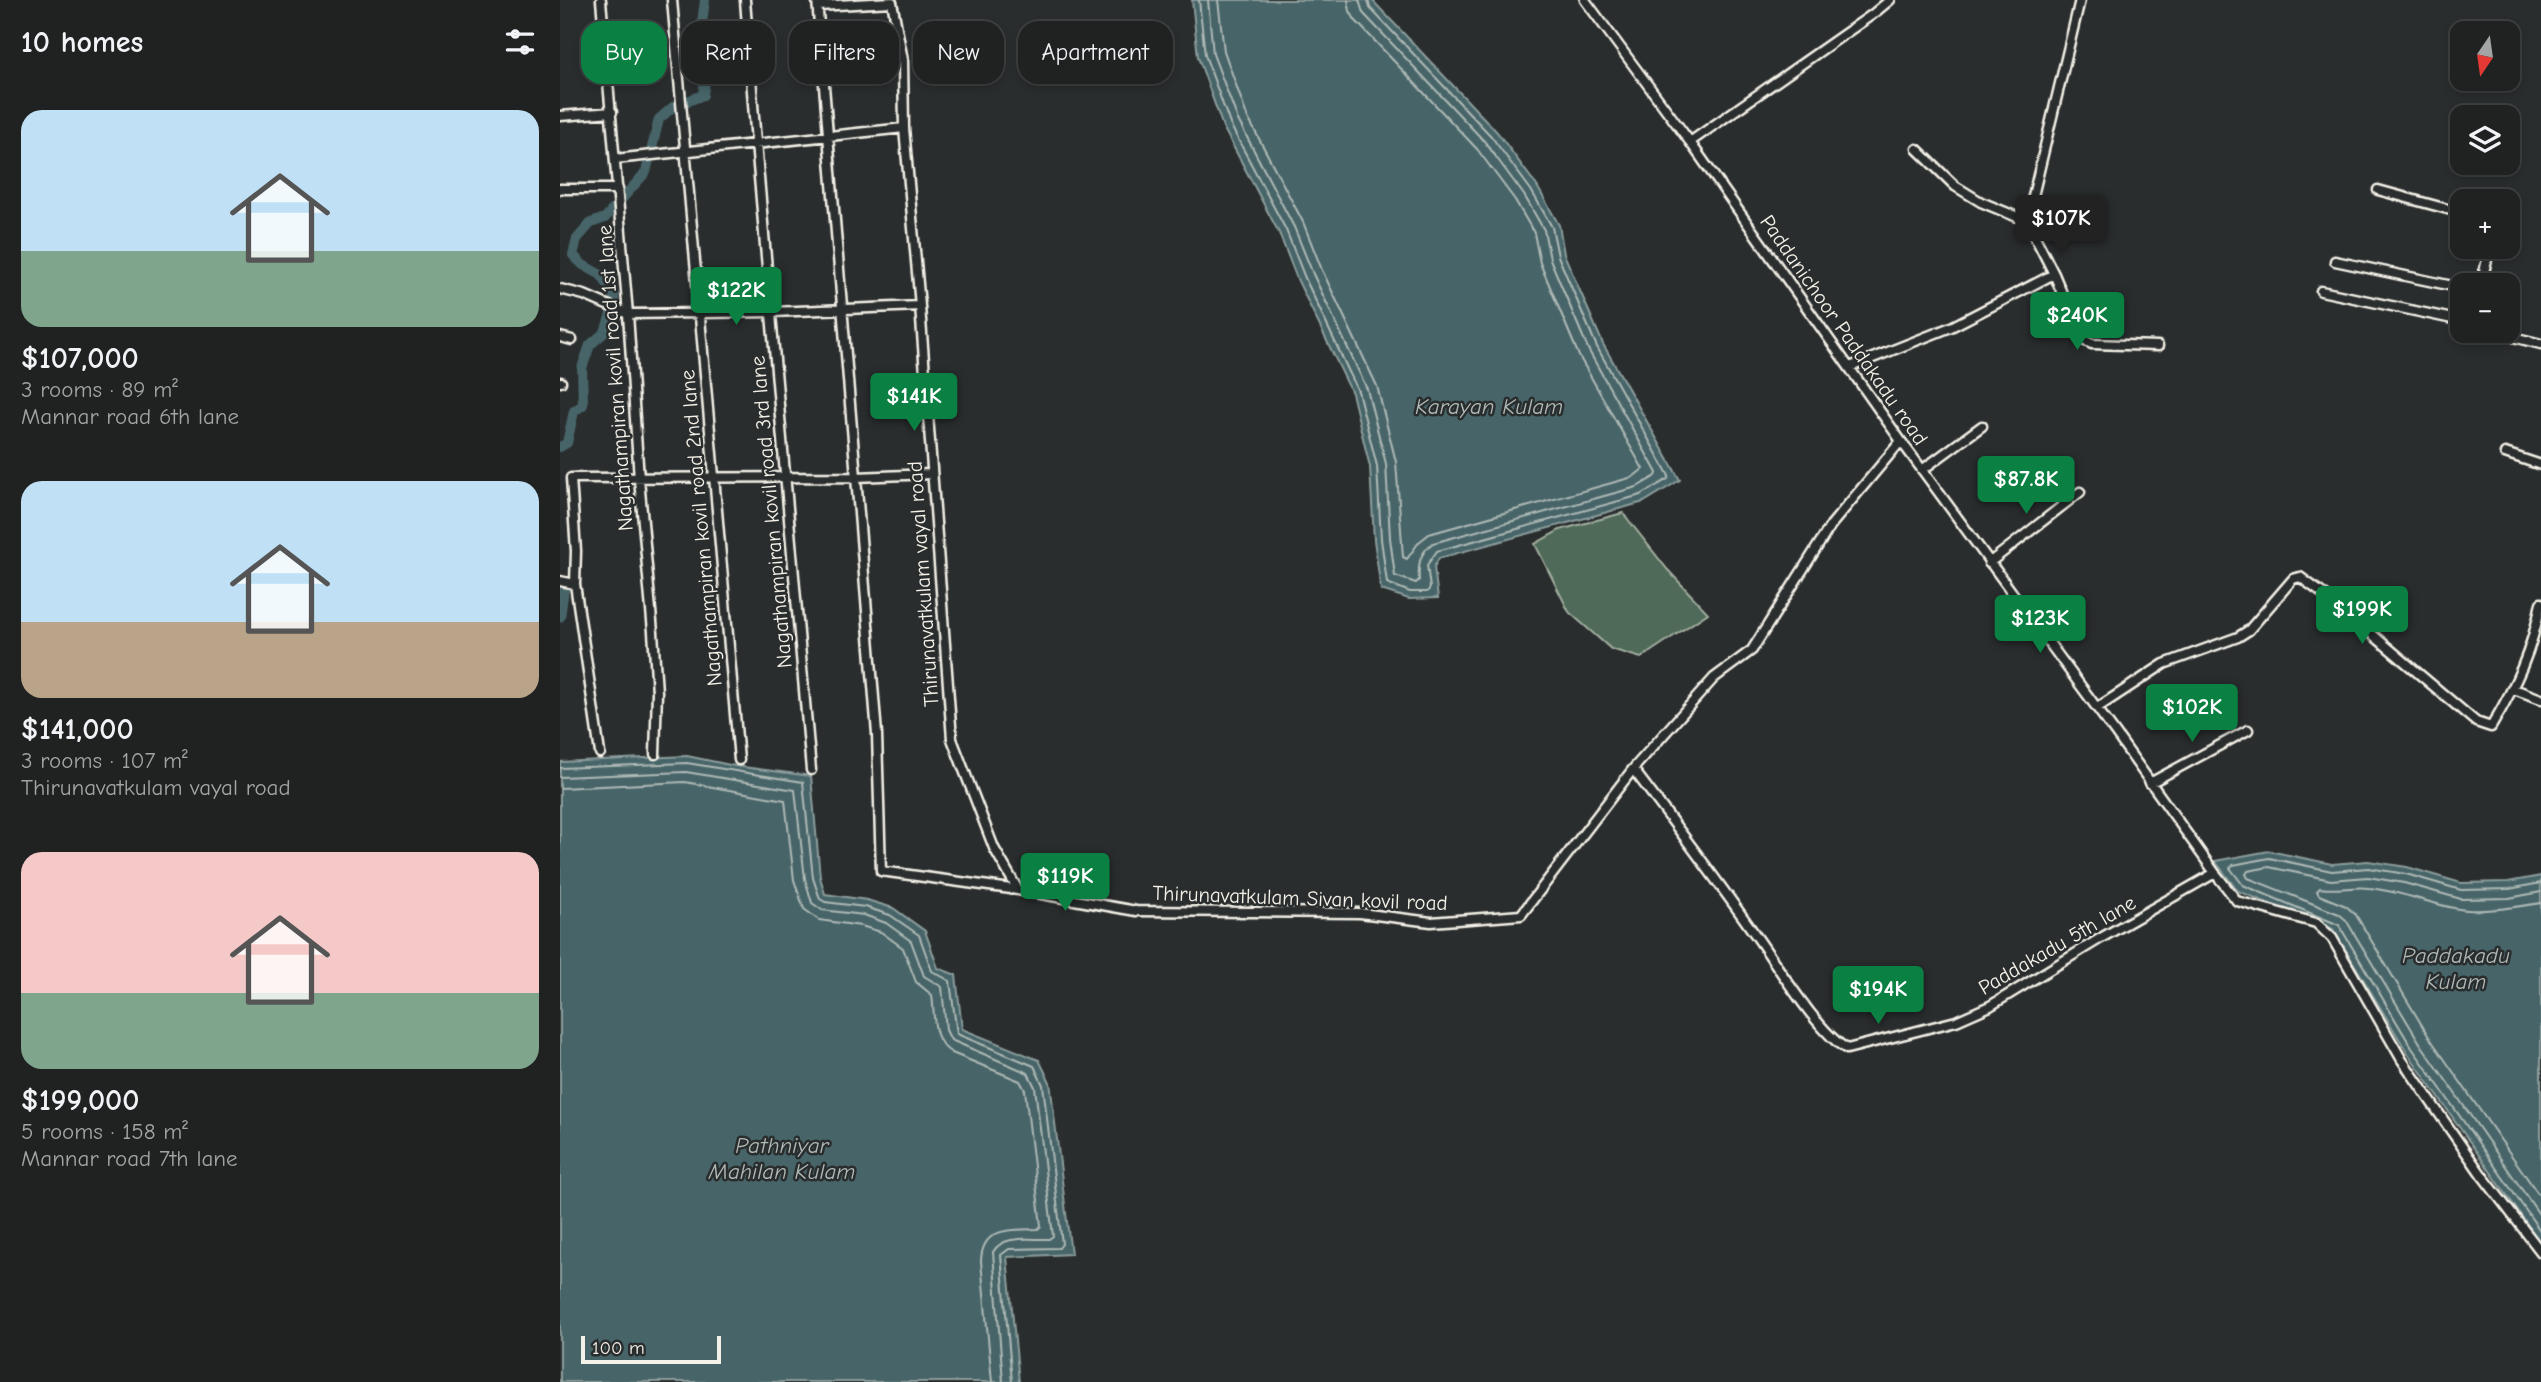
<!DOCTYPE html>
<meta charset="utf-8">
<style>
body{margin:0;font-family:"Comic Neue",sans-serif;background:#2d2f2f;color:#f1f3f6;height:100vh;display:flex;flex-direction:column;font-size:26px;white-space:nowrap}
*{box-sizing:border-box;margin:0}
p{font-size:23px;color:#a2a4a5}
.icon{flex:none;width:38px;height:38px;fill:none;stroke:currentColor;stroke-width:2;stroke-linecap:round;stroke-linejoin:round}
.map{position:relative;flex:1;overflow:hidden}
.side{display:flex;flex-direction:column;background:#202222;width:560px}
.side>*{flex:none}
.guide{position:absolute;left:21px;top:21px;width:665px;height:63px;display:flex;gap:14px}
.needle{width:46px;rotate:193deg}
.controls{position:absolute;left:1890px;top:21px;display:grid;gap:14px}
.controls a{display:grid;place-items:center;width:70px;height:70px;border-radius:14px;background:#202222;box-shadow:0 4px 10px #0003,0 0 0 2px #3d3f40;font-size:35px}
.scale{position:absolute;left:21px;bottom:18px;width:140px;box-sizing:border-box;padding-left:7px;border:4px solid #f4f1e8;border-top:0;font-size:19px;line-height:24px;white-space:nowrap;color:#f4f1e8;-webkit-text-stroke:5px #2a2d2e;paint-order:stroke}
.price{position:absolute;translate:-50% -60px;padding:0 16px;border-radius:7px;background:#0b8043;color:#fff;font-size:23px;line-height:46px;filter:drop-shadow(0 2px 4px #0008)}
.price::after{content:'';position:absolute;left:50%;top:42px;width:21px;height:16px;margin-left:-10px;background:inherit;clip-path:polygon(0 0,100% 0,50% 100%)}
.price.current{background:#222;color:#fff}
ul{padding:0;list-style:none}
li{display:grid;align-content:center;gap:14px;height:371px;padding:0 21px}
li span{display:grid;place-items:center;height:217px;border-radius:21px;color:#555}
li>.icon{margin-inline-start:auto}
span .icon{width:126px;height:126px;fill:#fffc;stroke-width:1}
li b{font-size:30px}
h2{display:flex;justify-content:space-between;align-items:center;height:84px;padding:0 21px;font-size:30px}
.tag{padding:0 24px;border-radius:21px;background:#202222;box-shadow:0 4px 10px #0003,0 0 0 2px #3d3f40;font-size:24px;line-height:63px}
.tag.current{background:#0b8043;color:#fff}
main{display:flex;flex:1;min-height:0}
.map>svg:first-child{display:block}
.green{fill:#506a58;stroke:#a2aea0;stroke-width:2}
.water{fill:#476569;stroke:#8c9d9c;stroke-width:2}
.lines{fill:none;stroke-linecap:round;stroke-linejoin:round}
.shore{stroke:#afb9b5;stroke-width:2}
.canal{stroke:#476569;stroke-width:10}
.street-casing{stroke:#f4f1e8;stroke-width:13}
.street{stroke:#2a2d2e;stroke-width:8}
.labels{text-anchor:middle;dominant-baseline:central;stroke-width:5;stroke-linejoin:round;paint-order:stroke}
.street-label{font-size:21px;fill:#f4f1e8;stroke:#2a2d2e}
.water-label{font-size:23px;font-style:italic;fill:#afb9b5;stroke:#2a2d2e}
</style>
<main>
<section class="side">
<h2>10 homes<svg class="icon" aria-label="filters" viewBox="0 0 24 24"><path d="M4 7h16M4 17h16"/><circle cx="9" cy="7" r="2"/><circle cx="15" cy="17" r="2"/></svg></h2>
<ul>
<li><span style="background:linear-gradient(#bfe0f5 65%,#7fa58c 0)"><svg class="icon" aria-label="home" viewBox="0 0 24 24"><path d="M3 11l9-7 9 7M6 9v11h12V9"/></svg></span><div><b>$107,000</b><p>3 rooms · 89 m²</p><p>Mannar road 6th lane</p></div></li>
<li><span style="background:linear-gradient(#bfe0f5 65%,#b9a48a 0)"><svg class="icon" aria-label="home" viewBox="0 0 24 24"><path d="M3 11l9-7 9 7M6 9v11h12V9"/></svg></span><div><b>$141,000</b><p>3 rooms · 107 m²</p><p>Thirunavatkulam vayal road</p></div></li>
<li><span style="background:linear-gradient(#f6c9c9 65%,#7fa58c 0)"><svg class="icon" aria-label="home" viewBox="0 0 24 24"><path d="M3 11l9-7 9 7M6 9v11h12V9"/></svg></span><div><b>$199,000</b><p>5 rooms · 158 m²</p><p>Mannar road 7th lane</p></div></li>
</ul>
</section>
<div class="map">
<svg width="1981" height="1382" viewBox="0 0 1981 1382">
<rect width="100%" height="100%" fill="#2a2d2e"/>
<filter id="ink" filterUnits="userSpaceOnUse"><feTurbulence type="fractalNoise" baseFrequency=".0143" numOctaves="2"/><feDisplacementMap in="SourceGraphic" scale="14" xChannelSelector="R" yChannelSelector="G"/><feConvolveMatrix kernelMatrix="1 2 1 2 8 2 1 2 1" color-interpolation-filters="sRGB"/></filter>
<g filter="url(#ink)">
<!-- green -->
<path class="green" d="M1063 513 1107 569 1148 613 1081 658 1051 649 1009 612 975 544 1000 530Z"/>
<!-- water -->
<path class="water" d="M632 0H812L937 132 977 186 999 225 1004 254 1043 344 1120 480 1084 502 879 558 874 567 878 598 849 599 821 590 814 540 810 467 792 393 738 281 719 233 663 127 638 57Z
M127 756 175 766 251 776 260 877 265 894 307 900 333 908 365 931 378 968 396 975 402 1029 479 1060 490 1082 511 1254 447 1257 459 1382H0V762Z
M1709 851 1772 864 1808 861 1847 867 1901 883 1948 882 1981 876V1244L1847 1052 1773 929 1678 891 1655 861Z"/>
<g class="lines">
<!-- shore -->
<path class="shore" d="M639 0 645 55 670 124 726 230 745 278 798 391 817 466 821 539 827 583 850 592H867L870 588 867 565 877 551 1081 495 1108 479 1109 476 1037 347 998 256 992 227 971 190 931 136 810 8 808 0
M648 0 653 54 678 120 734 227 753 274 807 389 826 464 830 538 835 576 856 583 859 580C858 565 859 553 873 543L1077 487 1096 476 1097 473 1029 351 990 259 984 230 964 195 925 142 803 13 799 0
M658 0 664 51 687 116 743 222 762 270 817 386 836 462 843 557 847 559 859 542 869 534 1073 477 1083 469 1019 356 980 263 974 233 955 200 917 149 795 20 790 11 788 0
M0 768 127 763 243 782 253 878 260 899 265 902 305 907 330 915 359 935 372 971 390 981 397 1034 474 1066 483 1085 502 1244 499 1248 449 1249 441 1255 452 1382
M0 777 126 772 235 790 245 879 252 903 262 910 304 915 326 923 351 941 364 976 382 987 386 1030 391 1040 468 1073 475 1087 493 1236 489 1239C471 1240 443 1234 433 1252L443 1382
M0 788 125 782 225 800 234 880 244 909 259 920 301 926 321 932 343 948 356 982 372 995C375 1016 371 1041 392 1053L460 1081 465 1090 481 1226 478 1229C452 1230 422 1226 421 1261L432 1382
M1981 883 1949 889 1901 890 1846 874 1808 868 1772 871 1709 858 1673 865 1670 868 1683 885 1779 925 1852 1048 1981 1232
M1981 892 1949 898 1901 899 1844 883 1808 877 1771 880 1709 867 1688 871 1686 874 1688 878 1779 914 1786 920 1860 1043 1981 1217
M1981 903C1956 907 1919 914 1894 908 1865 902 1839 891 1809 888 1793 886 1777 891 1760 888L1757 891 1759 895 1786 906 1796 915 1869 1037 1981 1198"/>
<!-- canal -->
<path class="canal" d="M0 447 7 443 14 411 23 405 22 368 30 345 45 332 54 305V294L41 275 23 265 13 255 17 239 31 223 45 218 86 172 99 119 113 107 143 95 147 65 141 30 145 0
M0 588 4 589 0 617"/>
<!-- street casing -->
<g class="street-casing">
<path id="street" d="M41 0 68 314 79 479 93 632 97 692 95 754
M112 0 179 760
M185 0 196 143 251 770
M257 0 317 734 321 871 458 890 576 911 800 913 871 922 961 915 1073 769 1154 678 1192 650 1271 525 1341 441
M1025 0 1130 142 1341 441 1556 734 1655 873 1677 901 1756 923 1772 938 1842 1060 1921 1174 1981 1252
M258 6 332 2 343 60 344 128 360 306 392 739 434 848 458 890
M0 116 52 112
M1130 142 1313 14 1330 0
M1357 149 1395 186 1421 202 1467 221
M55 159 344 128
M0 189H58
M1818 190 1902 213
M1775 261 1902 288
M1494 274 1521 339 1532 344 1598 346
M1921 285 1930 247
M0 289 24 295 68 314 212 312 360 306
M1761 291 1902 321
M1929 331 1981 344
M0 337 12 340
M1290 367 1391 327 1494 274 1467 221 1520 0
M0 382H1
M1945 453 1981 465
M1362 470 1422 426
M1429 563 1520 492
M0 581 15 584
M1954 689 1981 699
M1537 708 1604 664 1678 637 1689 630 1733 579 1740 577 1774 602 1916 722 1931 727C1956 685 1972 651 1981 603
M40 753 15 584 16 551 11 478 296 477 371 474
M1073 769C1114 823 1155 877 1194 933 1216 963 1257 1032 1287 1049L1396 1021 1430 1006 1541 938 1655 873
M1590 783 1688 730"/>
</g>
<!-- street -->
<use href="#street" class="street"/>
</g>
</g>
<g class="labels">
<!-- street labels -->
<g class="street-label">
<text transform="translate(1284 330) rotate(55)">Paddanichoor Paddakadu road</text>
<text transform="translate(55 378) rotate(-94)">Nagathampiran kovil road 1st lane</text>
<text transform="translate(211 512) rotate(-95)">Nagathampiran kovil road 3rd lane</text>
<text transform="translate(141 528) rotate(-95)">Nagathampiran kovil road 2nd lane</text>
<text transform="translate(363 584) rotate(-94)">Thirunavatkulam vayal road</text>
<text transform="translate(740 898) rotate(2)">Thirunavatkulam Sivan kovil road</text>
<text transform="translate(1497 945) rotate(-30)">Paddakadu 5th lane</text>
</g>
<!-- water labels -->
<g class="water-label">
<text x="929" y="406">Karayan Kulam</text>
<text x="1896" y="955">Paddakadu<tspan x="1896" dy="26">Kulam</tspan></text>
<text x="222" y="1145">Pathniyar<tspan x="222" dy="26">Mahilan Kulam</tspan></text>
</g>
</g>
</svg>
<div class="controls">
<a><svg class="needle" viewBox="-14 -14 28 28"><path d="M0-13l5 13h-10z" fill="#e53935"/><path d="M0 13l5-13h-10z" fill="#a2a4a5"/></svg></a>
<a><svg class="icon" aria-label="layers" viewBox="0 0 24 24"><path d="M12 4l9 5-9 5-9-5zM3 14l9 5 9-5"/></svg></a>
<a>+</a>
<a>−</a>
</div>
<div class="scale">100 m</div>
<b class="price current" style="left:1501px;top:255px">$107K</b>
<b class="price" style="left:176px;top:327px">$122K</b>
<b class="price" style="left:1517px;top:352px">$240K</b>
<b class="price" style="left:354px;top:433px">$141K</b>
<b class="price" style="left:1466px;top:516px">$87.8K</b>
<b class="price" style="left:1802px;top:646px">$199K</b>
<b class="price" style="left:1480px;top:655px">$123K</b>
<b class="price" style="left:1632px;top:744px">$102K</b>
<b class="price" style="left:505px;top:913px">$119K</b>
<b class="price" style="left:1318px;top:1026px">$194K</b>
<div class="guide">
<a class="tag current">Buy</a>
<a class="tag">Rent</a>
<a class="tag">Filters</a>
<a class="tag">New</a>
<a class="tag">Apartment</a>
</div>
</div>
</main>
